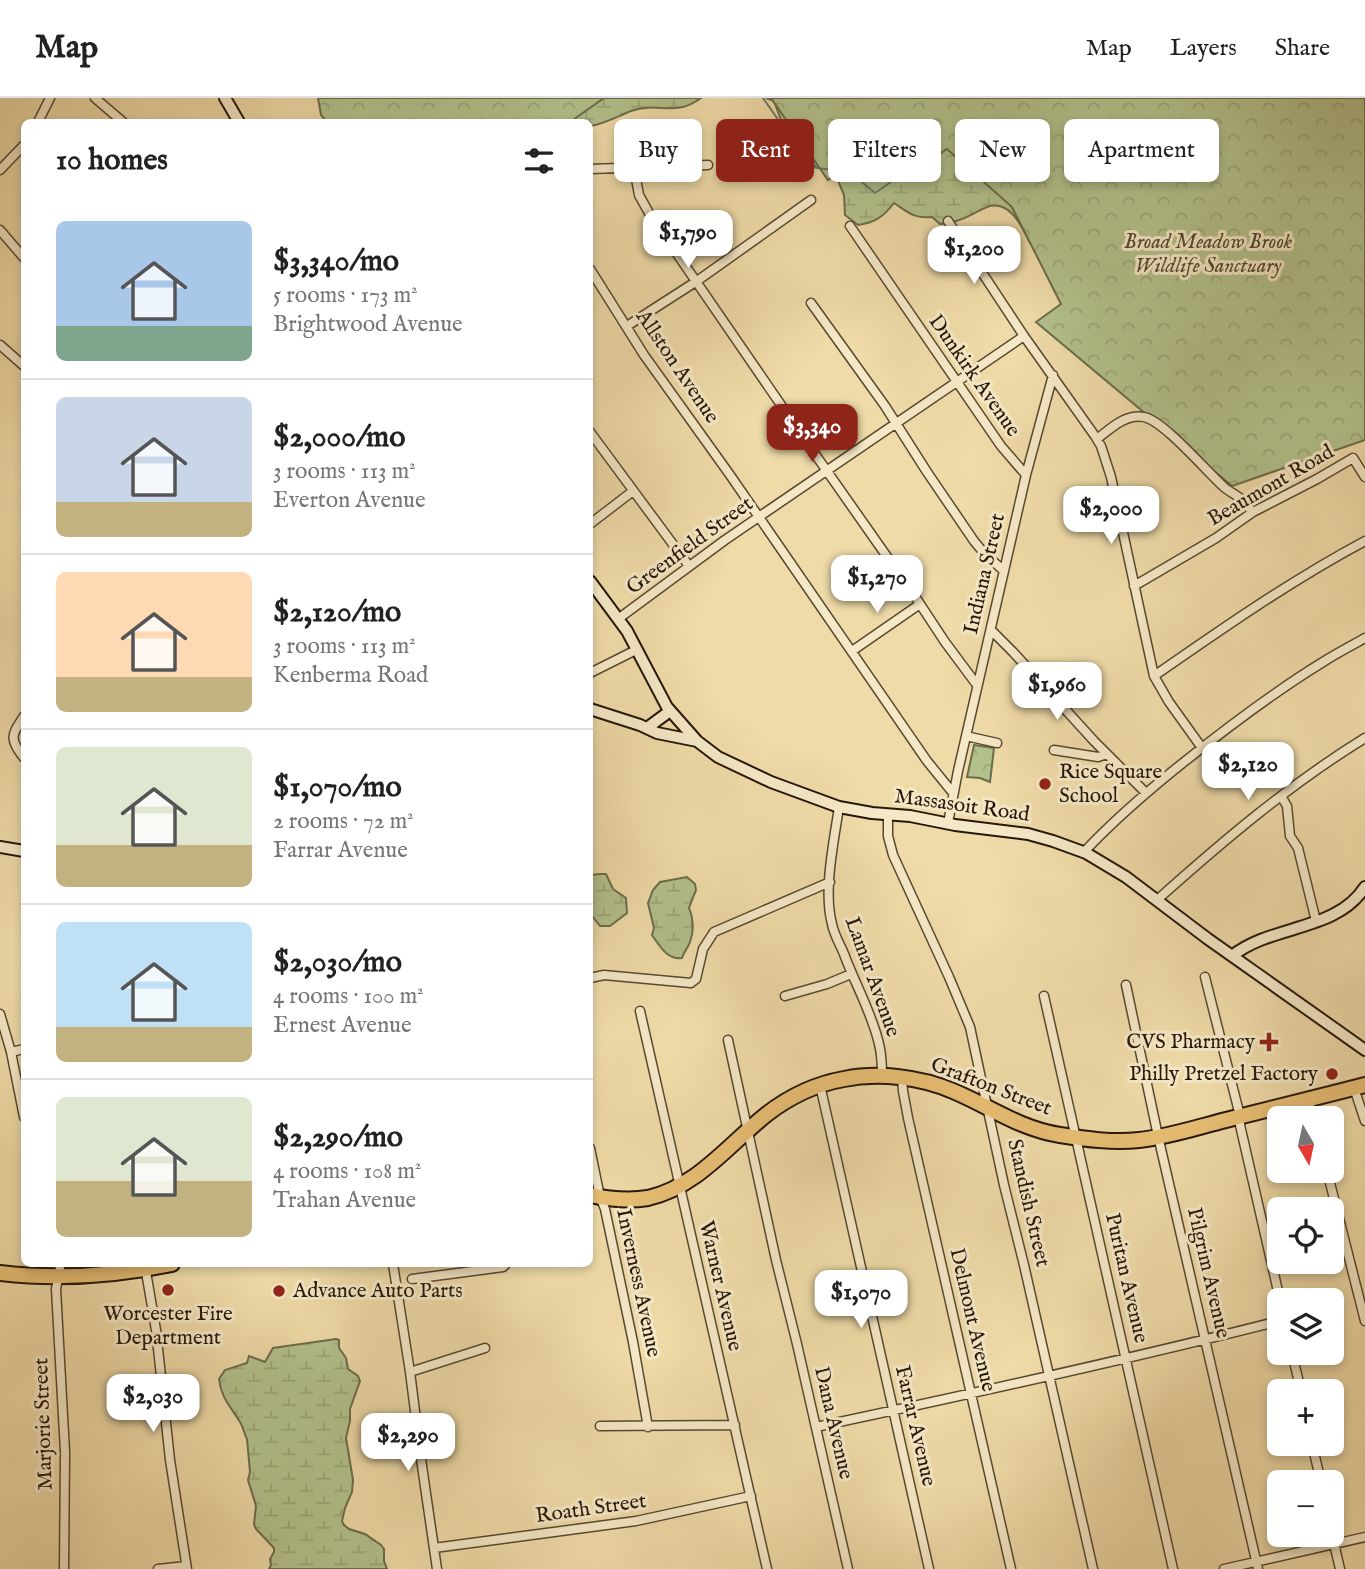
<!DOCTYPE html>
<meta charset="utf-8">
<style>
body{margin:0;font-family:"IM FELL English",serif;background:#f2f2f2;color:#222;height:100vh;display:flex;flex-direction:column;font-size:26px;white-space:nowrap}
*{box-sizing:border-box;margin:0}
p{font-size:23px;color:#767676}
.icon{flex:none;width:38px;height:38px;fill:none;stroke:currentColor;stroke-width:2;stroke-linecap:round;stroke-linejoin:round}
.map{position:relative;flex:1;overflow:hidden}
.details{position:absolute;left:21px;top:21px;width:572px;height:1148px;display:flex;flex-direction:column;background:#fff;border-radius:10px;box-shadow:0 4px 10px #0003}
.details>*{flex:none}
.hud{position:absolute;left:614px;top:21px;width:646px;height:63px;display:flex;gap:14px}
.needle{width:46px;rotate:171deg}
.tools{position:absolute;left:1267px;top:1008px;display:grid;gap:14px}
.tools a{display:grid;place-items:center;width:77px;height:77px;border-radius:10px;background:#fff;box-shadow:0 4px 10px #0003;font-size:35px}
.price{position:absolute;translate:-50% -60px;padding:0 16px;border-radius:14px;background:#fff;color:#222;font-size:23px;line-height:46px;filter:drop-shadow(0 2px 4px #0008)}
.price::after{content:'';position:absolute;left:50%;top:42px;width:21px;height:16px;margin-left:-10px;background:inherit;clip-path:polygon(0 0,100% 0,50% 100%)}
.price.current{background:#8f2418;color:#fff}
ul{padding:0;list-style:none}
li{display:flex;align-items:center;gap:21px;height:175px;padding:0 35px}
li+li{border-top:2px solid #e0e0e0}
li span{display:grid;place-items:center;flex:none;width:196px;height:140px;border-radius:10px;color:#555}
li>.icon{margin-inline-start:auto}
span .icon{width:84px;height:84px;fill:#fffc;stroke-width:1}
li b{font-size:30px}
h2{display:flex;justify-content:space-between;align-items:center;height:84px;padding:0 35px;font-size:30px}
.chip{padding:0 24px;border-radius:10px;background:#fff;box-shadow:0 4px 10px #0003;font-size:24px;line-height:63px}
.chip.current{background:#8f2418;color:#fff}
header{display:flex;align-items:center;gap:42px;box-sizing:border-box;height:98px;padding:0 35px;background:#fff;border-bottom:2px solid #e0e0e0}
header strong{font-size:33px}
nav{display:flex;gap:38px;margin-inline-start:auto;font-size:24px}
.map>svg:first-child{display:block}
.wetland{fill:url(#wetland-marsh);stroke:#6c6c4c;stroke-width:2}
.park{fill:url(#park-crowns);stroke:#6c6c4c;stroke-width:2}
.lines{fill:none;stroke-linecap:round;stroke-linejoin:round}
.stream{stroke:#6c7a67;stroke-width:2}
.street-casing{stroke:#584832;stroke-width:11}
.secondary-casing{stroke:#26170b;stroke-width:14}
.highway-casing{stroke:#26170b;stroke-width:18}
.street{stroke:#f5e8c6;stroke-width:8}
.secondary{stroke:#f5e8c6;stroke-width:10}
.highway{stroke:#e8be74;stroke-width:14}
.poi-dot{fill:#8f2418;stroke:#f5e8c6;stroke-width:2.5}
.labels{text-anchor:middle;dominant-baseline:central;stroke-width:6;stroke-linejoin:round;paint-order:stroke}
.park-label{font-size:21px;font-style:italic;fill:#504a32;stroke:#f5e8c6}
.street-label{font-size:21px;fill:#26170b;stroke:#f5e8c6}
.poi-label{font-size:21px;fill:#26170b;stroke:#f5e8c6;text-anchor:start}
</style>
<header>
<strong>Map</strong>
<nav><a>Map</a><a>Layers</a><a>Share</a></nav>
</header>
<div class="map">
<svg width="1365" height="1471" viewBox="0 0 1365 1471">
<defs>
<pattern id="wetland-marsh" width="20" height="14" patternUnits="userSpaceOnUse" patternTransform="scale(1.75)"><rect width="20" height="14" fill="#b2c18c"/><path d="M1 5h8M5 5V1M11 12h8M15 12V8" fill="none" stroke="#99a577"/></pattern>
<pattern id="park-crowns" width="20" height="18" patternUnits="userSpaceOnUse" patternTransform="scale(1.75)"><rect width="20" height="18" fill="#b2c18c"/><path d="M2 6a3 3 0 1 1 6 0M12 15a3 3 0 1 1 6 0" fill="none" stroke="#99a577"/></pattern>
</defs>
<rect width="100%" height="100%" fill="#efdba8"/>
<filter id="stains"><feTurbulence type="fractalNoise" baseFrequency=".00286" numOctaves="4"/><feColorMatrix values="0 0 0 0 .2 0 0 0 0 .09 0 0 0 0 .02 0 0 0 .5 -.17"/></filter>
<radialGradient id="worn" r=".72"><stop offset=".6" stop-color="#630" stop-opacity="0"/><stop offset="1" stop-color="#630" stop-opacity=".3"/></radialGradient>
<!-- wetland -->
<path class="wetland" d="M350 0H701C674 20 659 3 631 13 618 18 604 26 590 28V24H358Z
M766 0H892L878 27 905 41 961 8 1030 145C1022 129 1010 101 987 109 977 113 967 120 956 123 951 125 945 125 940 126L932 119C914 121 908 114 894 105 883 119 876 124 858 127L845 117 844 97 835 75 816 69 799 53 785 33 774 3Z
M601 776H606L613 791 626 800 627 815 610 828H600L590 815V777Z
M687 779 695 786 696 792 689 810C693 820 694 833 690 844 688 850 684 853 682 860 667 862 660 848 652 837L654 830 648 805 653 792 660 784Z
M336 1241 339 1242V1250L346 1260 348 1271 358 1278 360 1283 350 1311V1323L346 1340 353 1382 352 1394 345 1410 342 1423 344 1427 349 1431 365 1436 381 1447 384 1451V1463L387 1471H269L271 1467 270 1461 274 1454V1450L256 1431 254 1426 256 1408 248 1382 250 1374 247 1341C244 1336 244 1330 240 1324 231 1309 221 1300 219 1281L225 1272 247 1265 249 1258 265 1264 273 1250Z"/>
<!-- park -->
<path class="park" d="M318 0H604L570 24H327L321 17Z
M771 0H1365V342L1232 388 1036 224 1061 206 1012 109 947 51 919 70 896 36 828 82Z
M974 647 994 650 990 684 980 680 967 679Z"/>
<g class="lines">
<!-- stream -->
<path class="stream" d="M763 0 811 69 845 74 855 69 863 85 875 95 904 75 917 70 933 51 940 47"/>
<!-- street casing -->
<g class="street-casing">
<path id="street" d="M95 0 123 24
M38 24 50 0
M634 70 639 97 649 115 803 339 916 500 945 544 977 587
M590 71 708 67
M0 72 24 47
M948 123 1024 238 1095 338 1101 348 1111 379 1154 578 1169 604 1202 650
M850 128 1001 348 1026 377
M0 132 24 160
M590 171 644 257 730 377 927 663 953 695
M811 205 885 308 927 374 974 443 984 455 1004 473
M627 228 697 183 811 102
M0 247 24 268
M590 334 689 468
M1097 341C1110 331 1126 315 1144 319 1164 323 1207 374 1225 390 1234 397 1249 403 1251 415
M590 426 633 393
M1134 488 1216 440 1253 414 1317 381 1353 360 1365 379
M618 521 725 442 1024 238
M991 532 1013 554 1094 643 1146 695
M852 553 920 506
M590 575 636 552
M1154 578C1223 530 1292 482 1365 443
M24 618C11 638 9 640 24 660
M966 638 997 645
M1054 652 1098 659 1107 656
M1281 698 1287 708 1290 738 1298 750 1316 823
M839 709C834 743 823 793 832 826 834 837 840 846 844 856 855 886 872 915 879 946 882 957 882 968 882 979
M888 717V738L893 757 949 879 970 929 1004 1087 1024 1167 1093 1471
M948 725 958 673 1026 377 1053 277
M1084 754C1115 721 1149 692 1184 664 1228 629 1274 594 1323 564 1337 555 1351 548 1365 540
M1157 802C1223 743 1290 686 1365 640
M1205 879 1240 1018V1027L1280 1202
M590 880 604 877 691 885 696 881 703 851 714 834 830 784
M1126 887 1158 1038 1258 1471
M785 898 827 886 851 876
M1044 898 1173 1471
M640 913 767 1471
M0 916 11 954 24 1019
M728 942 776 1162 797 1246 848 1471
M11 954 24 951
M902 980 903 993 908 1020 1011 1471
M820 987 929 1471
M1354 990 1365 1023
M1308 1001 1313 1020
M590 1050 600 1099 605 1111 633 1244 648 1329
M1327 1073 1365 1223
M59 1166 60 1171 56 1191 65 1354 64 1471
M393 1166 410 1274 422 1368 437 1471
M145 1168 156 1232 170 1362 187 1471
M412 1181 503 1169 506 1166
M1292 1255 1301 1293
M410 1274 485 1250
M600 1328 735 1327
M816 1329C971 1296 1126 1262 1279 1223
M1312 1346 1321 1384
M1332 1437 1340 1471
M434 1450 636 1423 751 1398
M158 1471 186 1468
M1224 1471 1365 1439"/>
</g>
<!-- secondary casing -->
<g class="secondary-casing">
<path id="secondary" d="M225 0 239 24
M590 483 627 533 667 609 697 643 718 659 771 684 839 709 872 715 910 718 955 727 1028 736 1053 743 1086 755 1126 779 1208 841 1365 952
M590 611 640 627 657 635 697 643
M647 630 670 613
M0 749 24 753
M1232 858C1272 826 1336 834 1365 789"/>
</g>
<!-- highway casing -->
<g class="highway-casing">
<path id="highway" d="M590 1097C608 1101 629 1103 648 1100 697 1089 729 1046 767 1016 789 999 816 986 844 981 879 974 920 979 953 993 989 1008 1020 1031 1060 1037 1085 1041 1113 1045 1139 1042 1168 1039 1198 1029 1226 1022 1273 1010 1319 999 1365 987
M0 1175C58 1182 114 1178 172 1166"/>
</g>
<!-- street -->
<use href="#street" class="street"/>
<!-- secondary -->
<use href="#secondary" class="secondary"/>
<!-- highway -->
<use href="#highway" class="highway"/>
</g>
<!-- markers -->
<g class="poi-dot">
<circle cx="1045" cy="686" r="7"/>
<path d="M1265.5 933.5h7v7h7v7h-7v7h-7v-7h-7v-7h7z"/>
<circle cx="1332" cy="976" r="7"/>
<circle cx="168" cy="1192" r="7"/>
<circle cx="279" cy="1193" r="7"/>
</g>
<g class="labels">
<!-- park labels -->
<g class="park-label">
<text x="1208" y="144">Broad Meadow Brook<tspan x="1208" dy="24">Wildlife Sanctuary</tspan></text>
</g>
<!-- street labels -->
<g class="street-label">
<text transform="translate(677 269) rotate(56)">Allston Avenue</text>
<text transform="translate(974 278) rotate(55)">Dunkirk Avenue</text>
<text transform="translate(1271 388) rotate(-30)">Beaumont Road</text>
<text transform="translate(690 448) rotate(-36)">Greenfield Street</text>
<text transform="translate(985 476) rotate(-77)">Indiana Street</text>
<text transform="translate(962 708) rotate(8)">Massasoit Road</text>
<text transform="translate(872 879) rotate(70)">Lamar Avenue</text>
<text transform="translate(991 989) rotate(21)">Grafton Street</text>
<text transform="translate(1028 1105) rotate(77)">Standish Street</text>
<text transform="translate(1208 1175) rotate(77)">Pilgrim Avenue</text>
<text transform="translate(1126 1180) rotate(77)">Puritan Avenue</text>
<text transform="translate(638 1185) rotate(78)">Inverness Avenue</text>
<text transform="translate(720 1188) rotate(77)">Warner Avenue</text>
<text transform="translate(972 1222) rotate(77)">Delmont Avenue</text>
<text transform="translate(833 1325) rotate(77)">Dana Avenue</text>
<text transform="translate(44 1326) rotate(-92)">Marjorie Street</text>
<text transform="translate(915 1328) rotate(77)">Farrar Avenue</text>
<text transform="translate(591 1411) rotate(-8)">Roath Street</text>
</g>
<!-- poi labels -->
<g class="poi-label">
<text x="1059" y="674">Rice Square<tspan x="1059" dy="24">School</tspan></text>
<text x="1255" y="944" text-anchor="end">CVS Pharmacy</text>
<text x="1318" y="976" text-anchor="end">Philly Pretzel Factory</text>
<text x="293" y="1193">Advance Auto Parts</text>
<text x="168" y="1216" text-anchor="middle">Worcester Fire<tspan x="168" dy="24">Department</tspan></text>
</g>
</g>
<rect width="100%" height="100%" filter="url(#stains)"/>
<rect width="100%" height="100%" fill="url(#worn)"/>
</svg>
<div class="tools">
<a><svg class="needle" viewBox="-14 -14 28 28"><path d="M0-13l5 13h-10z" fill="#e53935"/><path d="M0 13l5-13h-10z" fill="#767676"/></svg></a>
<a><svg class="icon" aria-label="locate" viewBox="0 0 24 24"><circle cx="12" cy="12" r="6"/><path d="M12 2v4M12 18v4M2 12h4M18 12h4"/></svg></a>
<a><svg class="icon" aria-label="layers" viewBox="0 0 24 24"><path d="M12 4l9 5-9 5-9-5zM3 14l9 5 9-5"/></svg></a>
<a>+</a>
<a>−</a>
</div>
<b class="price" style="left:688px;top:172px">$1,790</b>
<b class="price" style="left:974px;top:188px">$1,200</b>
<b class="price current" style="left:812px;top:366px">$3,340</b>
<b class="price" style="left:1111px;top:448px">$2,000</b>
<b class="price" style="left:877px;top:517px">$1,270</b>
<b class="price" style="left:1057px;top:624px">$1,960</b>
<b class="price" style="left:1248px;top:704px">$2,120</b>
<b class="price" style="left:861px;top:1232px">$1,070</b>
<b class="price" style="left:153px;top:1336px">$2,030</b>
<b class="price" style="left:408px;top:1375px">$2,290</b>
<div class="hud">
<a class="chip">Buy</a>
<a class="chip current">Rent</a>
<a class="chip">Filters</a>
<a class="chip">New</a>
<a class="chip">Apartment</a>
</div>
<section class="details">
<h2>10 homes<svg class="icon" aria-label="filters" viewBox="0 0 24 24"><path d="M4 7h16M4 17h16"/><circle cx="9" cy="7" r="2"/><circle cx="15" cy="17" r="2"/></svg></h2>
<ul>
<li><span style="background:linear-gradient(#a9c7e8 75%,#7fa58c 0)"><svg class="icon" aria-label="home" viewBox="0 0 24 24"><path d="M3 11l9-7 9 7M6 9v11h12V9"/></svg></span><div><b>$3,340/mo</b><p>5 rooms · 173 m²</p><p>Brightwood Avenue</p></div></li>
<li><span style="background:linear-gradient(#c9d6e8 75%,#c2b280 0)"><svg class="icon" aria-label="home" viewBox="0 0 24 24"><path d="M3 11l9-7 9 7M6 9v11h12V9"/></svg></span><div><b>$2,000/mo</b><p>3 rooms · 113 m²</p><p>Everton Avenue</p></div></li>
<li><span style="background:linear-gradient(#ffd9b3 75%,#c2b280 0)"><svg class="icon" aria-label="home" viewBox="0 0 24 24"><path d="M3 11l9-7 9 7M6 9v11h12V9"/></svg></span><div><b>$2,120/mo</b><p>3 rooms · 113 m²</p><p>Kenberma Road</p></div></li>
<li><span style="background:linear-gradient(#dfe7d0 70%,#c2b280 0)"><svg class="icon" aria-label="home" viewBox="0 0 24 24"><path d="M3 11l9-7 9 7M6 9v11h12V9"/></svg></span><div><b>$1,070/mo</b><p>2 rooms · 72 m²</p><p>Farrar Avenue</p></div></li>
<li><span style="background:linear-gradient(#bfe0f5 75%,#c2b280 0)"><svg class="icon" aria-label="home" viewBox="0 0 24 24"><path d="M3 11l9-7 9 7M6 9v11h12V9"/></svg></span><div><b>$2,030/mo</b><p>4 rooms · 100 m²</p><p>Ernest Avenue</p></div></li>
<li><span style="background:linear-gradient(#dfe7d0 60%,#c2b280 0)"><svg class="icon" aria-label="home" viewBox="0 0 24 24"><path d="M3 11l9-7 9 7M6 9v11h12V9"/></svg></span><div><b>$2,290/mo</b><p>4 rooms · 108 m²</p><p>Trahan Avenue</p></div></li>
</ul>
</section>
</div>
